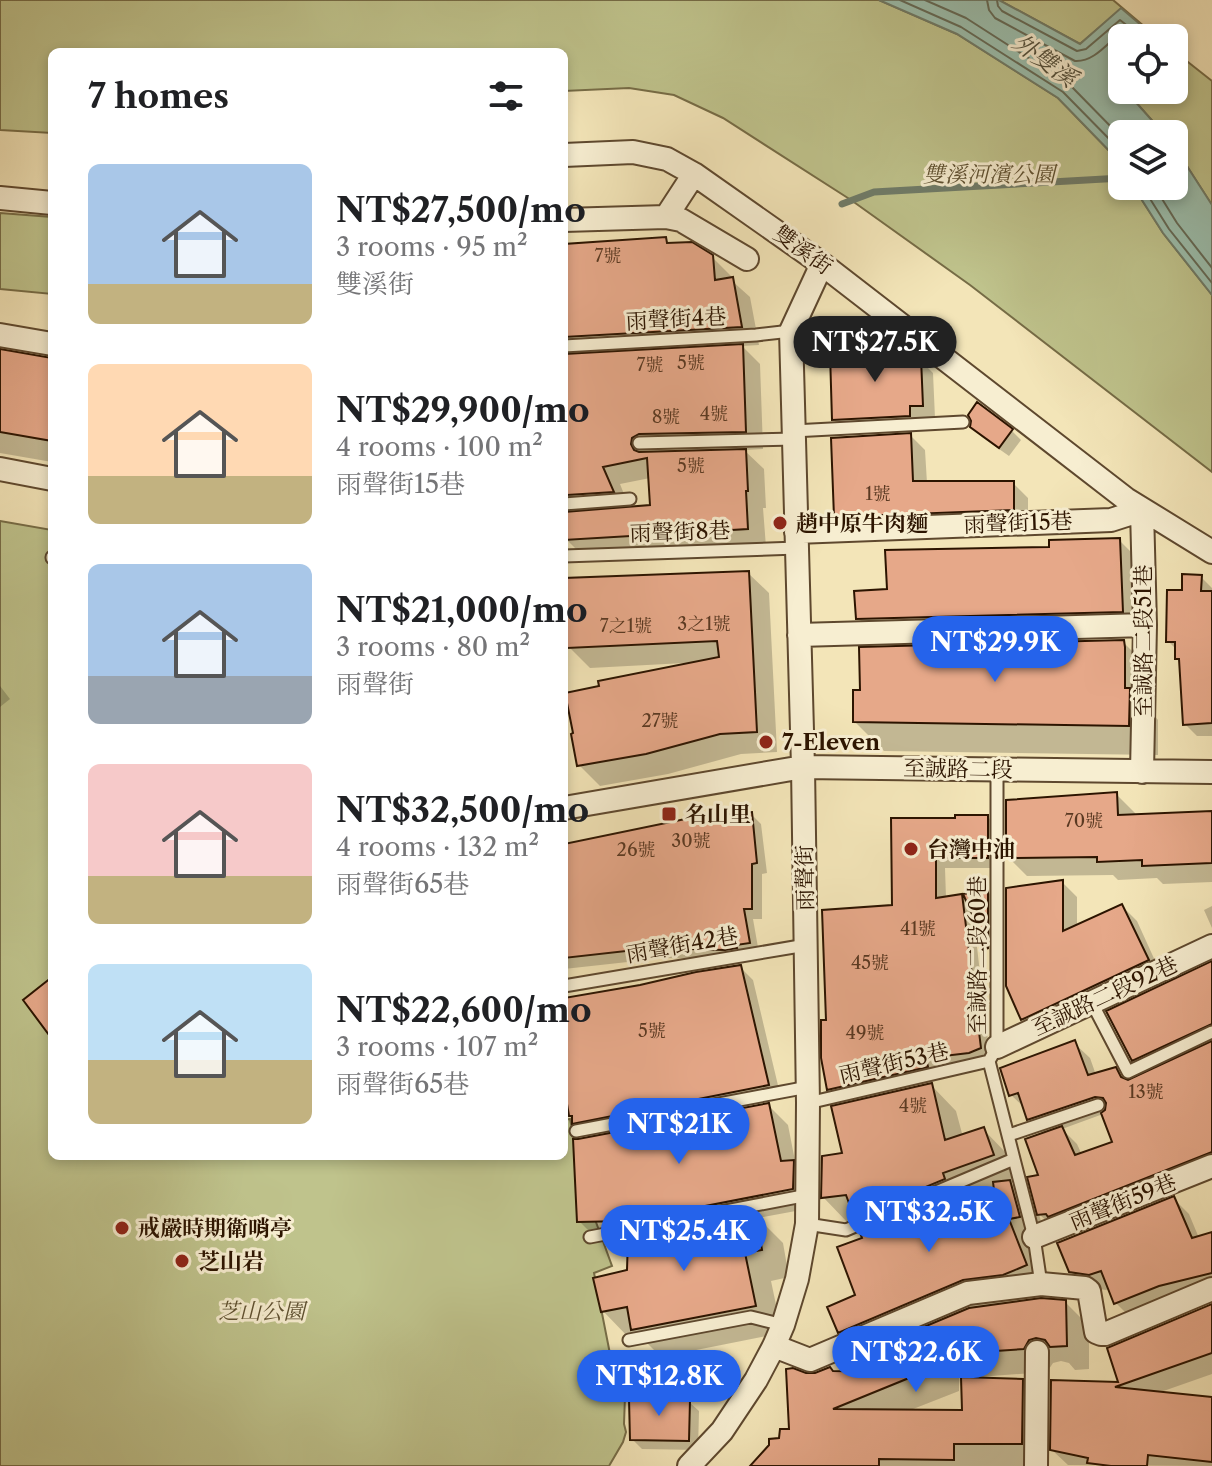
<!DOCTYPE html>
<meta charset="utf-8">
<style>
body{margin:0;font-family:"Libre Caslon Text","Noto Serif TC",serif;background:#f2f2f2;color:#202124;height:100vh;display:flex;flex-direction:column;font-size:30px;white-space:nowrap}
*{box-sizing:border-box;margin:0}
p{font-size:26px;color:#757577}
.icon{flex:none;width:44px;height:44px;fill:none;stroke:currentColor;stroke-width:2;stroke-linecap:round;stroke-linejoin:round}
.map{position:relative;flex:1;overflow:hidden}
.panel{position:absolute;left:48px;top:48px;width:520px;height:1112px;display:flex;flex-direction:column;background:#fff;border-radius:12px;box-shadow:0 4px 12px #0003}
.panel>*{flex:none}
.fabs{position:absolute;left:1108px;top:24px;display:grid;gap:16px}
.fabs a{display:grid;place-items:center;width:80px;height:80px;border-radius:12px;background:#fff;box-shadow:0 4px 12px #0003;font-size:40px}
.price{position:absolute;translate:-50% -68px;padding:0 18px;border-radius:28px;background:#2563eb;color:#fff;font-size:26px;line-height:52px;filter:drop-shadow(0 2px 4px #0008)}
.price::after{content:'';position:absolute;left:50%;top:48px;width:24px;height:18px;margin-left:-12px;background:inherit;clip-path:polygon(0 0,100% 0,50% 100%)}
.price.current{background:#222;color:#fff}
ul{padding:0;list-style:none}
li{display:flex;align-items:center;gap:24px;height:200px;padding:0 40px}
li span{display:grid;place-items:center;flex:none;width:224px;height:160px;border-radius:12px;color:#555}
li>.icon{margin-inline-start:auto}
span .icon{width:96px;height:96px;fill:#fffc;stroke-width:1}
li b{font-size:34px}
h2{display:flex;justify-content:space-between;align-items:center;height:96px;padding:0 40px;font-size:34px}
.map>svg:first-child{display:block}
.green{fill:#bfc38c;stroke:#766c46;stroke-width:2}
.water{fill:#9bbfae;stroke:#6f7b68;stroke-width:2}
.shadow{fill:#0003;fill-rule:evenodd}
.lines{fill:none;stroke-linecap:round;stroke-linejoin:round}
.shore{stroke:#646a57;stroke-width:2}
.stream{stroke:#6f7b68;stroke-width:7}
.building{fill:#e6a889;stroke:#2c1400;stroke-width:2}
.service-casing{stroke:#5e482e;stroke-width:15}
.minor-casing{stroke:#5e482e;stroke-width:26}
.service{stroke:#f7eed1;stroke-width:11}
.minor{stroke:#f7eed1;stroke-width:22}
.poi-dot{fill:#8f2418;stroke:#f7eed1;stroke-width:3}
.labels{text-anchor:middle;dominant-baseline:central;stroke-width:6;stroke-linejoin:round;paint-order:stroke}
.number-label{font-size:18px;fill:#5a3922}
.park-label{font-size:22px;font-style:italic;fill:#5f5131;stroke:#f7eed1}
.street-label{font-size:22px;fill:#2c1400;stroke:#f7eed1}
.poi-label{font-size:22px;font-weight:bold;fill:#2c1400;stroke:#f7eed1;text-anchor:start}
.water-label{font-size:24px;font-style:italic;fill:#53503d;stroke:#f7eed1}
</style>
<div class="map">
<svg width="1212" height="1466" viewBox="0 0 1212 1466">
<rect width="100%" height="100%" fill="#f3e5b8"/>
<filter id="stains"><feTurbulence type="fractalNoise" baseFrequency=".0025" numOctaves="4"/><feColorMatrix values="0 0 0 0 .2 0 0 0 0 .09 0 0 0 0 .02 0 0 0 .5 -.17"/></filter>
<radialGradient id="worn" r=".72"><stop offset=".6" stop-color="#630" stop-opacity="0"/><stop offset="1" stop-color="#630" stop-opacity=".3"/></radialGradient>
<!-- green -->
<path class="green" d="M0 0H879L957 34 1058 98 1122 164V186H1133L1163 233 1212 295V472L970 285 851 200 723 118 674 95 629 88 564 91V52H52V133L0 130Z
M999 0H1113L1158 38H1154L1121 9 1080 44Z
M1174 51 1212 81V205L1174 146V134H1164L1125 90H1174Z
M0 213 52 217V294L0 289Z
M0 521 52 530V1156H564V1120L570 1119 585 1192 612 1266 594 1273 612 1364 622 1378 625 1396 624 1424 626 1432 623 1442 609 1466H0Z"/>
<!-- water -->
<path class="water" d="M879 0H999L1080 44 1121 8 1155 37 1122 38V81L1120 84 1122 90H1125L1164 134H1122V164L1058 98 957 34Z
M1174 146 1212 205V295L1163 233 1133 186H1174Z"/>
<!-- shadow -->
<path class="shadow" d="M665 239 671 245 712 257 731 276V280L750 297 759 345 742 346 760 364 763 449 744 450 764 469 766 508H763L766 547 584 557 566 539 587 512 569 494 564 479V246ZM650 478 652 507 630 509 620 484Z
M0 350 52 359V462L0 453Z
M920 360 933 373 935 418H922L923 429 847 433 834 420Z
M972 427 1011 430 1021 440 1009 456 982 437Z
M910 435 925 450 927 483H1013L1028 498V524L851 531 836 516Z
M1119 540 1140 561 1143 632 879 639 858 618 1051 549Z
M748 573 769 593 777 752 741 754 668 774 600 786 579 765 686 666 685 663 590 668 569 647Z
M1201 577 1212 588V736H1197L1185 724 1182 663 1177 658V650L1168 641 1184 592Z
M1123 642 1152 671 1154 715 1158 720V755L884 751 855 722 862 692Z
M0 686 10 699 0 707Z
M1116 794 1135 813 1136 816 1212 813V882L1163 884 1157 878 1118 880 1113 875 1027 876 1008 857Z
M751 814 761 824 767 873 762 874V919H753L759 953 736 960 664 958 564 969V846Z
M988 817 998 827V868H945L946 898 962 896 969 903 988 892 1003 907V961L990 948 973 913 990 1058 839 1100 829 1089 828 1022 894 907 957 820Z
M1062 882 1077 897V926L1122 906 1137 921 1162 976 1038 1034 1023 1019Z
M1212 906V928L1204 910Z
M1212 964V1172L1055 1229 1039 1214 1047 1245 1035 1246 1054 1293 1038 1300 1065 1302 1089 1326V1369L1075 1370 1069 1363 1061 1361 1053 1363 1047 1372 978 1377V1380L1022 1381 1046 1405 1045 1466H753L791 1430 806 1375 897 1374 888 1351 867 1360 839 1332 858 1296 864 1239 870 1231 860 1221 848 1223 823 1197 844 1155 931 1085 956 1111 963 1137 983 1129 1008 1155 1018 1180 1011 1183 1038 1210 1044 1134 1028 1119 1025 1108 1011 1095 1074 1043 1090 1058 1096 1075 1115 1069 1129 1082 1147 1074 1133 1060ZM1103 1114 1114 1143 1082 1155 1077 1144 1062 1129ZM986 1191 987 1194 968 1202 967 1198ZM959 1378H964V1412L908 1411 959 1391Z
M740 967 753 980 781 1098 610 1131 611 1135 768 1105 788 1125 796 1166 812 1181V1208L758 1218 783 1243 789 1277 771 1281 782 1333 661 1357 641 1337 630 1339 603 1311 629 1272 630 1240H598L579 1221 590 1139 574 1123V1119L570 1116 564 1048V1000Z
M1174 1199 1189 1214 1199 1238 1212 1234V1292L1131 1318 1116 1303 1110 1288 1106 1290 1086 1287 1070 1271Z
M1212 1305V1374L1155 1394 1212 1400V1466L1068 1465 1052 1450 1053 1382 1120 1384Z
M671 1395 678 1402H689L699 1411 698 1450 642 1449 632 1439Z"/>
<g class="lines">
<!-- shore -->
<path class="shore" d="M900 0 961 27 1063 92 1122 152
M925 0 966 18 1069 84 1122 138
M987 0 989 10 995 18 1075 61C1093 62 1106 45 1119 34H1123L1128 38
M997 0 998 6 1002 11 1077 51 1086 49 1120 20 1143 38
M1142 186 1169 229 1212 283
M1154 186 1177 223 1212 268"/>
<!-- stream -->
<path class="stream" d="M842 204 874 192 1122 178"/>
</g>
<!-- building -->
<path class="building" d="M666 237 667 243 692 242 713 255 715 280 733 277 742 327 564 337V244Z
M743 344 746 432 639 434 632 438 631 444 634 450 639 452 746 449 748 491H746L748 529 564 540V512L650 505 647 458 603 467 614 492 567 495 564 486V354Z
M0 349 52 358V441L0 432Z
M911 350 921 358 923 406H910V416L832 420 830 353Z
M977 402 1013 429 999 448 970 427 971 421 968 415Z
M911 433 913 481H1014V510L834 517 831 438Z
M1120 538 1123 612 856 619 854 591 887 589 885 550 1049 547V540Z
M749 571 757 732 720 734 646 754 577 766 571 734 573 733 565 693 599 686 598 681 719 657 717 641 567 648 564 578Z
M1182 574 1202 575 1201 591H1212V723L1183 725 1179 659H1175V642H1166L1167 590H1182Z
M1124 640 1125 647V688H1130L1129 726 853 722V690H860L859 647Z
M1117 792 1118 815 1212 811V863L1142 866V860L1097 862V857L1006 858V800Z
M752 812 757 863 752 864V909H744L750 943 736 945 737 948 725 950 653 948 564 958V844L695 817Z
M955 815H988V858H936V898L962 894 981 1048 969 1053 926 1058 928 1067 827 1090 821 1058V1020H826L822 910 892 905 891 818H955Z
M1063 880V931L1122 904 1149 960 1021 1020 1006 986V888Z
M988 890V949L963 894Z
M1212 961V1024L1132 1061 1106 1011Z
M741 965 769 1085 572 1124V1116H569L564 1086V998L640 985 696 972Z
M52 977V1039L23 1000Z
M1075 1040 1088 1075 1116 1067 1121 1077 1128 1080 1212 1041V1152L1048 1217 1046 1214 1037 1215 1027 1177 1038 1175 1025 1139 1062 1126 1075 1155 1112 1142 1101 1113 1105 1110 1106 1103 1103 1098 1095 1097 1027 1120 1018 1093 1009 1096 1000 1068Z
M932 1083 945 1140 984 1127 994 1155 943 1173 945 1179 854 1217 846 1195 821 1198 822 1156 842 1153 831 1106Z
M769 1103 781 1161 794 1160 793 1189 628 1221 577 1222 573 1139H578Z
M1010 1180 1020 1217 1009 1219 1027 1265 1003 1275 963 1280 838 1333 827 1307 855 1295 837 1247 862 1238 860 1233 952 1195 956 1205 994 1190 993 1182Z
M1174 1196 1192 1238 1212 1232V1273L1159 1286 1114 1304 1101 1271 1089 1275 1069 1272 1057 1243Z
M756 1214 762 1250 745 1253 756 1306 631 1330 627 1307 601 1312 593 1278 627 1270 628 1238Z
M1041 1298 1066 1300 1067 1346 1050 1347 1045 1340 1036 1338 1029 1340 1024 1349 936 1355V1367L833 1409 962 1410 961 1377 1023 1379 1022 1444H954V1460L879 1459V1466H750L769 1445V1439L779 1438 780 1429H789L786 1369 793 1368 806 1373H815L830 1367 833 1371 894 1372 883 1344 969 1308Z
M1212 1304V1353L1115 1387 1212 1397V1462L1148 1455 1147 1466H1111L1087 1463 1088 1458 1050 1450 1051 1380 1118 1382 1107 1348Z
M672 1392V1400H690L689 1441 630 1440 629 1399Z"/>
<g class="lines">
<!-- service casing -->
<g class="service-casing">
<path id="service" d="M564 346 756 335 791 331
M793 431 963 422
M639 443 794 439
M564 504 630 499
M564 556 797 548
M52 558V557
M997 770V1047L989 1061 1014 1159
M564 986 806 945
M1092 1003 1128 1072 1212 1032
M808 1103 989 1061
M576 1131 808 1087
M1009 1135 1098 1105
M807 1224 846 1230 1014 1159 1034 1237 1041 1284
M590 1237 808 1195
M629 1340 751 1317 783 1325"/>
</g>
<!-- minor casing -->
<g class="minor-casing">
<path id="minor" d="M564 155 633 152 667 159 694 174 822 264 1126 499 1212 552
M0 198 52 203
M666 217 681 220 747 259
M564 220 666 217 694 174
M0 335 52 344
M0 469 52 479
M796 532 1111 520 1142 510 1145 625 1142 772
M799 635 1145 625
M564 808 803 767 1212 772
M997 1047 1212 946
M1034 1237 1212 1166
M774 1346 810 1360 968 1293 1041 1284 1085 1288 1089 1291 1096 1332 1101 1334H1105L1212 1289
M689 1466 722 1431 756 1380 774 1346 783 1325 797 1279 807 1224 808 1103 803 767 791 331 822 264
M1036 1466 1037 1352"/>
</g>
<!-- service -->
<use href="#service" class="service"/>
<!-- minor -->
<use href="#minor" class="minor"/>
</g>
<!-- markers -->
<g class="poi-dot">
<circle cx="780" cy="523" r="8"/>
<circle cx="766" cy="742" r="8"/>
<rect x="661" y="806" width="16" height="16" rx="4"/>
<circle cx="911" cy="849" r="8"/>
<circle cx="122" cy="1228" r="8"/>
<circle cx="182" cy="1261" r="8"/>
</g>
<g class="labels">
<!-- number labels -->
<g class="number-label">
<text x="608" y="256">7號</text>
<text x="691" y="363">5號</text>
<text x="650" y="365">7號</text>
<text x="714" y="414">4號</text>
<text x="666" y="417">8號</text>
<text x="691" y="466">5號</text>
<text x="878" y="494">1號</text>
<text x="704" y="624">3之1號</text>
<text x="626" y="626">7之1號</text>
<text x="660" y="721">27號</text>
<text x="1084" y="821">70號</text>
<text x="691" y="841">30號</text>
<text x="636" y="850">26號</text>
<text x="918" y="929">41號</text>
<text x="870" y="963">45號</text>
<text x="652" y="1031">5號</text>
<text x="865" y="1033">49號</text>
<text x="1146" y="1092">13號</text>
<text x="913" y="1106">4號</text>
</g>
<!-- park labels -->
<g class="park-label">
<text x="989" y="174">雙溪河濱公園</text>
<text x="261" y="1311">芝山公園</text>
</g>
<!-- street labels -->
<g class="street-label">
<text transform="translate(803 250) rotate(36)">雙溪街</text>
<text transform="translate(676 319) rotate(-3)">雨聲街4巷</text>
<text transform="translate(1018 523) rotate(-2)">雨聲街15巷</text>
<text transform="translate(680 532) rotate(-2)">雨聲街8巷</text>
<text transform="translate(1143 641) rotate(-90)">至誠路二段51巷</text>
<text transform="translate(958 769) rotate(1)">至誠路二段</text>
<text transform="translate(805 878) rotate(-91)">雨聲街</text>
<text transform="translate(682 945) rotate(-10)">雨聲街42巷</text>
<text transform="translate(977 955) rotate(-90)">至誠路二段60巷</text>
<text transform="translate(1105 996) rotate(-25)">至誠路二段92巷</text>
<text transform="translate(894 1063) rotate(-13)">雨聲街53巷</text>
<text transform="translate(1123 1202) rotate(-22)">雨聲街59巷</text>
</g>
<!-- poi labels -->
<g class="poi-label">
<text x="796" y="523">趙中原牛肉麵</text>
<text x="782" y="742">7-Eleven</text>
<text x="685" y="814">名山里</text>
<text x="927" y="849">台灣中油</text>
<text x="138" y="1228">戒嚴時期衛哨亭</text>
<text x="198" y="1261">芝山岩</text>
</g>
<!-- water labels -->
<g class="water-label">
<text transform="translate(1045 60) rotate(36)">外雙溪</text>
</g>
</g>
<rect width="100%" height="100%" filter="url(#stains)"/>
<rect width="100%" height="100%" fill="url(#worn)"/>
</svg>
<div class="fabs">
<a><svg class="icon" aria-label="locate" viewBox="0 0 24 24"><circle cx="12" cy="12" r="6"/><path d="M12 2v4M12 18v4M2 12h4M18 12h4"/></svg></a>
<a><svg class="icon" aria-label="layers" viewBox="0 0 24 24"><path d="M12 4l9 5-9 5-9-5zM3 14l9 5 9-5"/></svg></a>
</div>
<b class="price current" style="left:875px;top:384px">NT$27.5K</b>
<b class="price" style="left:995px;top:684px">NT$29.9K</b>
<b class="price" style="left:679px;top:1166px">NT$21K</b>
<b class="price" style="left:929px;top:1254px">NT$32.5K</b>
<b class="price" style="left:684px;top:1273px">NT$25.4K</b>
<b class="price" style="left:916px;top:1394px">NT$22.6K</b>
<b class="price" style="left:659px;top:1418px">NT$12.8K</b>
<section class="panel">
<h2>7 homes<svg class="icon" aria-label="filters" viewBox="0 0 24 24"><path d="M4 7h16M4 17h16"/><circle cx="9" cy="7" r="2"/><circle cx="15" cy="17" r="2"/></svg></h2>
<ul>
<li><span style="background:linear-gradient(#a9c7e8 75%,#c2b280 0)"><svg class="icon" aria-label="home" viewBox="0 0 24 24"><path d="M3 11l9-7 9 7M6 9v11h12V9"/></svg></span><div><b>NT$27,500/mo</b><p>3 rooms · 95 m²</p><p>雙溪街</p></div></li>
<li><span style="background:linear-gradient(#ffd9b3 70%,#c2b280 0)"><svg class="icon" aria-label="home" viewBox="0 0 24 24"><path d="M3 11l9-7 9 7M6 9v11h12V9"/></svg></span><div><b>NT$29,900/mo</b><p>4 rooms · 100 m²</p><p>雨聲街15巷</p></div></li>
<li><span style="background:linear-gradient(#a9c7e8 70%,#9aa5b1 0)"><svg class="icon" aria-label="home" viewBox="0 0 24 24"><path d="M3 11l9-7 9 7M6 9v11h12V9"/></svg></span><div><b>NT$21,000/mo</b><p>3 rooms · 80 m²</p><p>雨聲街</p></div></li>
<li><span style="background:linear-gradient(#f6c9c9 70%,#c2b280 0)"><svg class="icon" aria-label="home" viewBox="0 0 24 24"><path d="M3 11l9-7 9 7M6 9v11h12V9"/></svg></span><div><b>NT$32,500/mo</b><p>4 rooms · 132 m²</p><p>雨聲街65巷</p></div></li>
<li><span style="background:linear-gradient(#bfe0f5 60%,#c2b280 0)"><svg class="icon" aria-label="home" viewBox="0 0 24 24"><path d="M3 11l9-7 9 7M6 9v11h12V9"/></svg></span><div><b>NT$22,600/mo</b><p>3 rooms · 107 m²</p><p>雨聲街65巷</p></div></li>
</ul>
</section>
</div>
